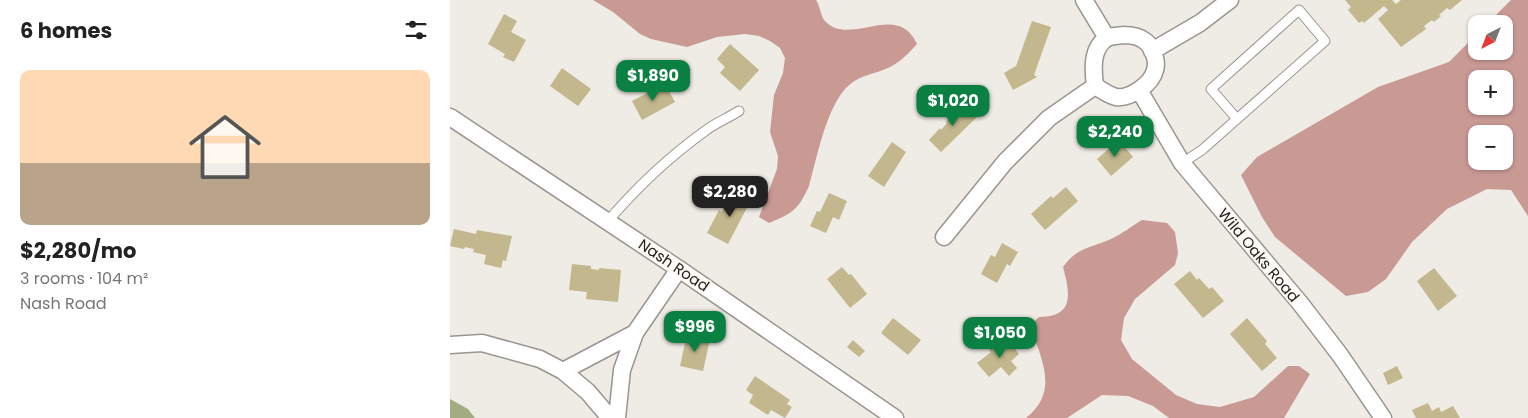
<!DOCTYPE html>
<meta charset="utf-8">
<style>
body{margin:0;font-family:Poppins,sans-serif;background:#f2f2f2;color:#222;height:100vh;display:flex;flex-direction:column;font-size:19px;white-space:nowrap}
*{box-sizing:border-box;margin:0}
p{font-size:16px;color:#767676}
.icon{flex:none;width:28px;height:28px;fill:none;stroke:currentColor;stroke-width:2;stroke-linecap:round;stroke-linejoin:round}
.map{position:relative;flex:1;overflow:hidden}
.sheet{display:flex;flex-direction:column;background:#fff;width:450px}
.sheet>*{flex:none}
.needle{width:32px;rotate:222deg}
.buttons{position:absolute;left:1018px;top:15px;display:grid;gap:10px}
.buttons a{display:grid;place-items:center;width:45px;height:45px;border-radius:10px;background:#fff;box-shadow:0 1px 4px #0004;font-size:25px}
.price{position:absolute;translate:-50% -42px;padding:0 11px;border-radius:10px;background:#0b8043;color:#fff;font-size:16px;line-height:32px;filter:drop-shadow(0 1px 2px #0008)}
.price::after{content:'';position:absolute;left:50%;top:30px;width:15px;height:11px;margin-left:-8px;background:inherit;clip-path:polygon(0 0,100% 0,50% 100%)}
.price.active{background:#222;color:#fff}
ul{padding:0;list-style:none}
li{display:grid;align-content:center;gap:10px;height:265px;padding:0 20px}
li+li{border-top:1px solid #e0e0e0}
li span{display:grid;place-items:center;height:155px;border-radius:10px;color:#555}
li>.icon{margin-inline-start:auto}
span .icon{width:90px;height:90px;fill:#fffc;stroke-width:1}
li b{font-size:21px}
h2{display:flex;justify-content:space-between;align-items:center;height:60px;padding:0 20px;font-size:21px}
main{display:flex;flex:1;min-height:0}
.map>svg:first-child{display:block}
.forest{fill:#c99994;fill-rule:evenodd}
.water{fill:#a2ac83}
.building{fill:#c2b78d}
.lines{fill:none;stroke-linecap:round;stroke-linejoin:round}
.service-casing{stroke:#999590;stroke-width:11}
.minor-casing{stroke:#999590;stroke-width:19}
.service{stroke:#fff;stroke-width:9}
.minor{stroke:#fff;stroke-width:16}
.labels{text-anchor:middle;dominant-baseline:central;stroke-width:4;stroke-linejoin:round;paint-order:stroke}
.street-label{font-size:15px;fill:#242220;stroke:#fcf8f2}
</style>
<main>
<section class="sheet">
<h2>6 homes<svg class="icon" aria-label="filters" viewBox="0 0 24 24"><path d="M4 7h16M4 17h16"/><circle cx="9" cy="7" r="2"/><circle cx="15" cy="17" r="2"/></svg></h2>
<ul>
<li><span style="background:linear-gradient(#ffd9b3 60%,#b9a48a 0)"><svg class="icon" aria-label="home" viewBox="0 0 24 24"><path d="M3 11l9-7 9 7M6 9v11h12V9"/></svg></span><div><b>$2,280/mo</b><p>3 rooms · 104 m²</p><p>Nash Road</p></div></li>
</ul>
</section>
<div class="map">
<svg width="1078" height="418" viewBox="0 0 1078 418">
<rect width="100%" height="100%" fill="#efebe5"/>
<!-- forest -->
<path class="forest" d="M143 0H366C370 6 371 17 375 21 400 48 447 0 467 44 459 53 450 62 440 67 430 72 418 74 408 79 378 93 368 156 359 186 348 210 343 213 319 223L309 217 327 169 328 156 320 132 324 95 333 73 335 58 330 48 320 41 309 36 295 34 267 37 237 47 201 39 190 34 163 12Z
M1061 0H1078V216L1061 190 1037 189 997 209 962 242 936 279 918 292 896 296 825 237 812 217 791 175 807 157 928 87 999 62 1026 35V51H1054V24H1037ZM1026 79H1054V106H1026ZM1026 134H1054V161H1026Z
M692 220 717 223 725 232 728 253 725 265 685 299 674 318 671 340 682 359 726 395 747 404 770 407 804 397 838 366H849L860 374 834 418H719L703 406 678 396 652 395 617 418H576C610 391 591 359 580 325L589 317C625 317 620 293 613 267 627 247 641 248 661 239 672 234 682 226 692 220Z"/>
<!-- water -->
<path class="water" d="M0 399 18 409 25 418H0Z"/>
<!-- building -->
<path class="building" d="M895 0H942L946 4 951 0H1012L1000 10 997 8 989 15 991 16 984 22 982 20 974 26 976 29 951 47 928 19 938 10 934 6 914 23 912 21 909 23 898 10 901 7Z
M54 14 67 21 61 32 76 40 64 62 53 57 55 54 38 44Z
M582 21 601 27 584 75 587 77 563 90 554 73 566 66Z
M280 44 309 70 290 91 270 73 275 67 267 59Z
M112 68 141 89 128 106 100 86Z
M215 84 225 102 192 120 182 101Z
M514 103 528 116 491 152 479 140 490 128 491 130 497 123 496 122Z
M669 140 683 157 661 176 647 159Z
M442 142 456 152 434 187 418 176Z
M616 187 628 201 595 230 581 214 601 196 603 198Z
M289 189 303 196 278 244 257 233 269 210 272 212 274 207 279 209Z
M379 193 397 201 389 220 383 217 376 233 360 226 367 211 370 212Z
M4 229 26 234 27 230 62 236 56 261 53 260 51 268 34 264 36 255 23 252 24 249 15 247 14 249 0 246Z
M552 243 568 252 560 266 557 264 547 283 531 274 541 255 545 257Z
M122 264 141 266V269L149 270V268L171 270 168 302 136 299 137 292 119 290Z
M392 267 399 275 401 274 417 294 400 308 377 279Z
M984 268 1007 296 988 311 967 281Z
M740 271 747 280 749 278 759 289 762 287 774 301 753 318 724 284Z
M443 318 471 340 458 355 431 333Z
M797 318 817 341 815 344 827 358 812 371 780 334Z
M237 334 260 339 253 371 230 366Z
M557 338 569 354 561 361 567 368 559 376 551 367 539 377 527 363 541 352 539 350 545 345 547 347Z
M403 340 415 351 409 357 397 347Z
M947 366 953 378 938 385 933 373Z
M305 376 340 400 337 404 342 407 335 418 321 410 318 415 299 403 303 395 296 390Z
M978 403 982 411 989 407 991 412 1003 406 1010 418H966L962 410Z"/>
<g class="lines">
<!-- service casing -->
<g class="service-casing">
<path id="service" d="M732 163 752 150 875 41 849 10 761 89 787 119
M158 221C187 187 219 157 255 131 265 123 278 118 289 111"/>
</g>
<!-- minor casing -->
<g class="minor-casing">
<path id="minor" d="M634 0 657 38
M673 35C680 35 689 36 695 41 703 47 708 61 705 70 702 84 680 99 666 97 658 95 652 90 645 86 643 70 641 48 657 38 661 36 668 36 673 35Z
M702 51 750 23 780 0
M689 90 732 163 850 303 890 355 933 418
M0 117 229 269 445 418
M494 237 555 162 599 118 645 86
M0 345 32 343 90 359 113 371 138 392 160 418
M113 371 185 333
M167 418 172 370 185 333 229 269"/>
</g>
<!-- service -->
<use href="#service" class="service"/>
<!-- minor -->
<use href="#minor" class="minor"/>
</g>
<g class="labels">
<!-- street labels -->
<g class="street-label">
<text transform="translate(809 255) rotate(50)">Wild Oaks Road</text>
<text transform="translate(224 265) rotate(34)">Nash Road</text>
</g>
</g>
</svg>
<div class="buttons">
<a><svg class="needle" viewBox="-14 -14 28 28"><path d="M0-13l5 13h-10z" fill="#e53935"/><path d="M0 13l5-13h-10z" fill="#767676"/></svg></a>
<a>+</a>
<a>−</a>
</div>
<b class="price" style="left:203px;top:102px">$1,890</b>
<b class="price" style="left:503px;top:127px">$1,020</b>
<b class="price" style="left:665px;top:158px">$2,240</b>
<b class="price active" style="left:280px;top:218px">$2,280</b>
<b class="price" style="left:245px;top:353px">$996</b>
<b class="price" style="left:550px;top:359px">$1,050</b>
</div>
</main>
